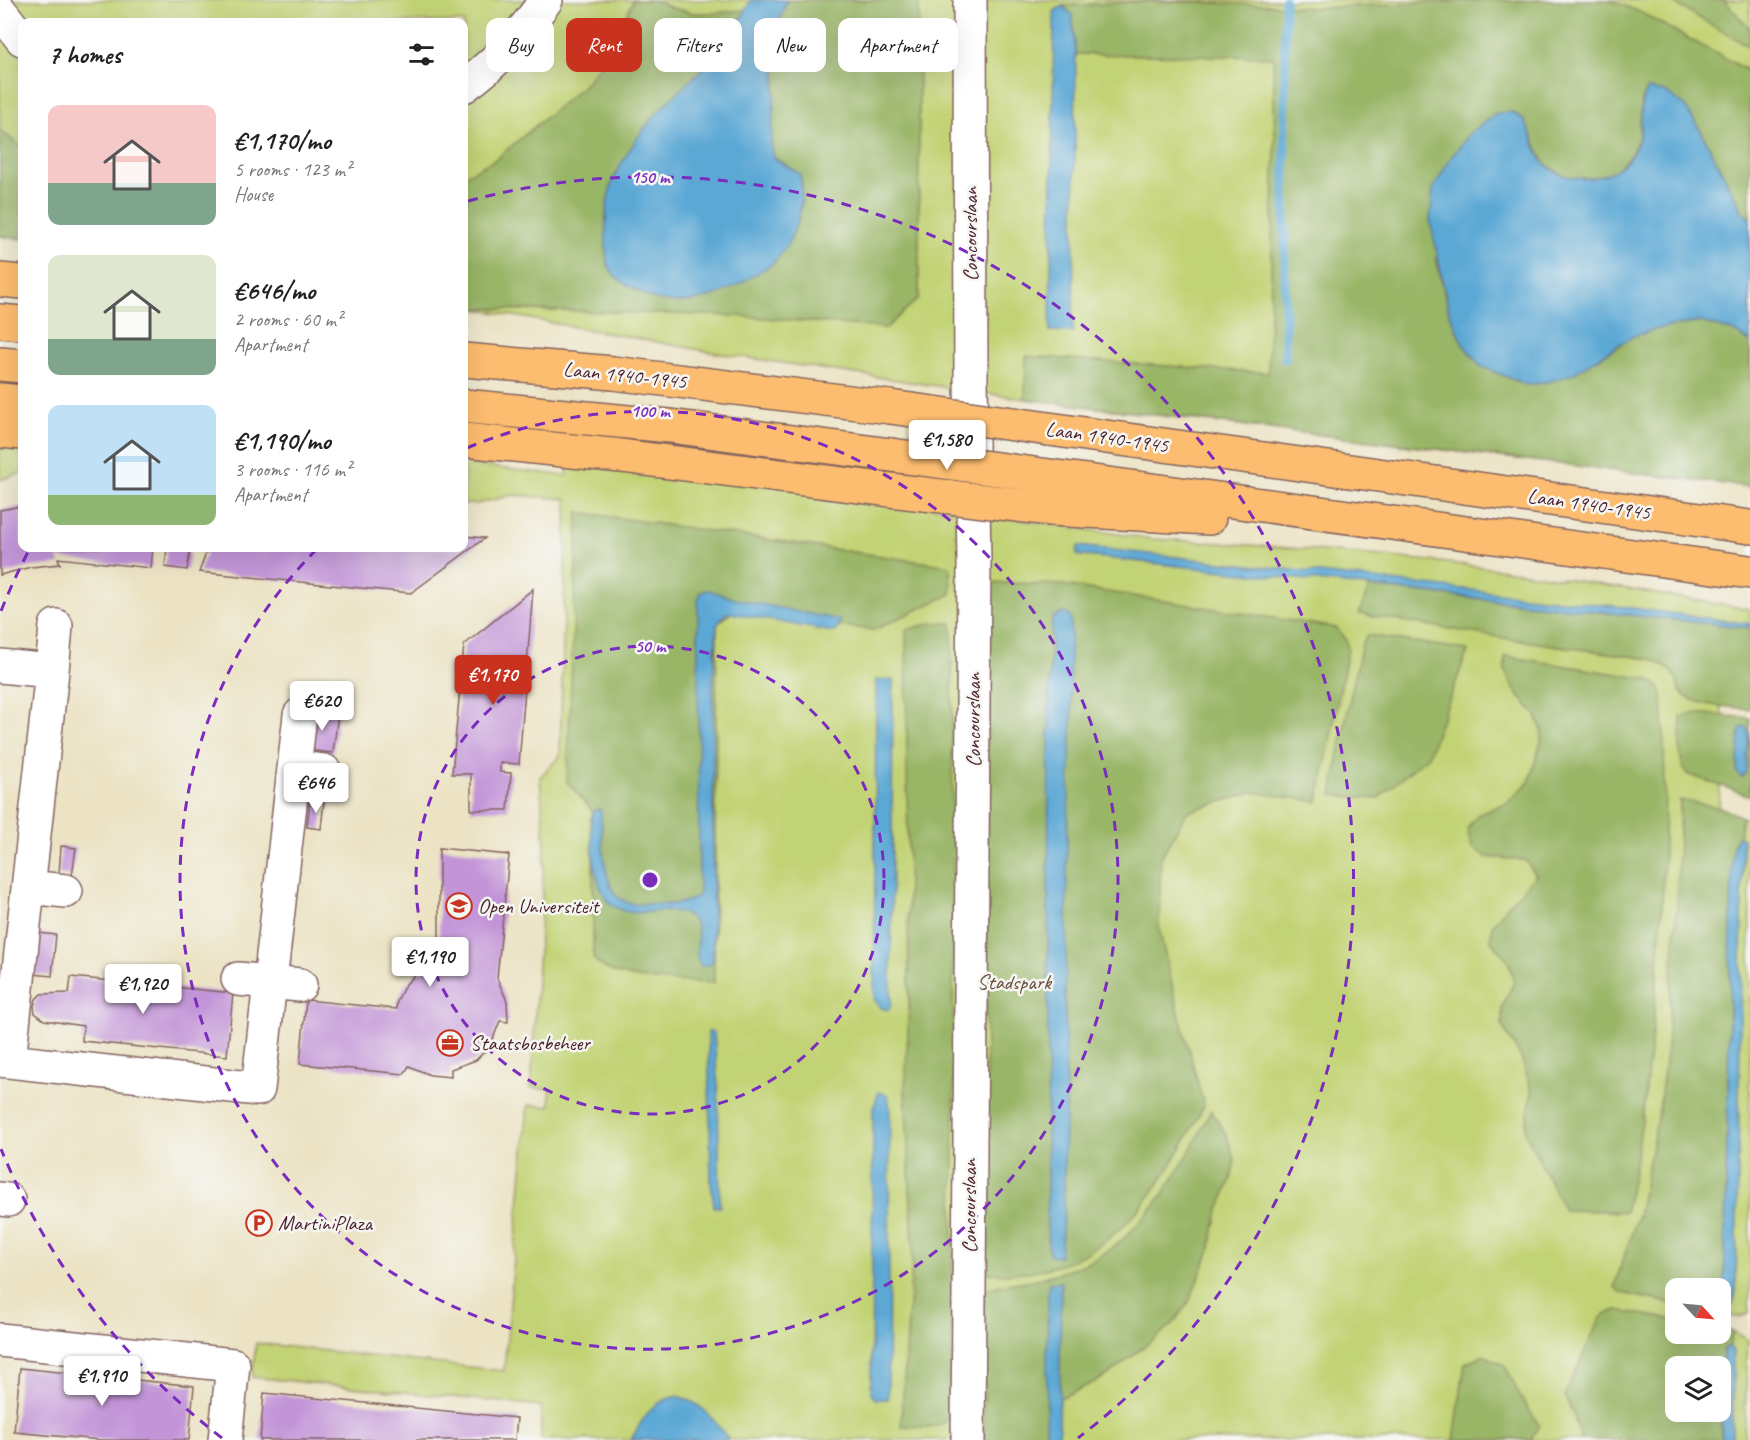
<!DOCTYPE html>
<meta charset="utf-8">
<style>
body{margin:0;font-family:Caveat,sans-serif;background:#f2f2f2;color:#222;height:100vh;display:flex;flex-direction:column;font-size:22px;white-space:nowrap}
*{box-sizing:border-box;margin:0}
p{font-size:20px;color:#767676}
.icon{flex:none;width:33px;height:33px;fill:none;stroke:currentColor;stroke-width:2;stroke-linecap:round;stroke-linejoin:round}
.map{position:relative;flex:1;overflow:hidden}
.sheet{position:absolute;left:18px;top:18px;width:450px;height:534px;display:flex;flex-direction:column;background:#fff;border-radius:12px;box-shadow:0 6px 24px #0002}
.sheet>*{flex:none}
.top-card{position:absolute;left:486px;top:18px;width:570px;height:54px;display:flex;gap:12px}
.needle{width:39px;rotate:116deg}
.fabs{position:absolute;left:1665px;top:1278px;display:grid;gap:12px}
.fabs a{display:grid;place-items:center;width:66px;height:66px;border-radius:12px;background:#fff;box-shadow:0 6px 24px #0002;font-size:30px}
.price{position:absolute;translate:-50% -51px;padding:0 14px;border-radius:6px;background:#fff;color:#222;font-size:20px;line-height:39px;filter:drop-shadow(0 2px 3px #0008)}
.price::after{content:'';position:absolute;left:50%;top:36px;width:18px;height:14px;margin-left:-9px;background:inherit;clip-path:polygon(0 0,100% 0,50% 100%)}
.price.selected{background:#c8321e;color:#fff}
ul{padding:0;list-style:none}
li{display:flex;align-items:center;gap:18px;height:150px;padding:0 30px}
li span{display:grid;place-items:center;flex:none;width:168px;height:120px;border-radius:12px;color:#555}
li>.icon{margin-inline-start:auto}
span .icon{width:72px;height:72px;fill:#fffc;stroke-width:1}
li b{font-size:26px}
h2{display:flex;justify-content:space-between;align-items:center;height:72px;padding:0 30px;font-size:26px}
.pill{padding:0 21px;border-radius:12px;background:#fff;box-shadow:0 6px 24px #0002;font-size:21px;line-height:54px}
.pill.selected{background:#c8321e;color:#fff}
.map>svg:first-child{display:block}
.green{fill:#c2d375;stroke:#867950;stroke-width:1.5}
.forest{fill:#99b566;stroke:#726a48;stroke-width:1.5;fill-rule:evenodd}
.water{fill:#5ca8d5;stroke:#536480;stroke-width:1.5}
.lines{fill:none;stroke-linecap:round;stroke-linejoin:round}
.stream{stroke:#5ca8d5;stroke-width:9}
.building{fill:#c395d8}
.minor-casing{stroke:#836461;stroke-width:36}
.highway-casing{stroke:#836461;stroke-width:36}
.minor{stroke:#fff;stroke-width:33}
.highway{stroke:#fcbd6f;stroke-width:33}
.highway-bridge-casing{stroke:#836461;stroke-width:36;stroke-linecap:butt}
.highway-bridge{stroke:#fcbd6f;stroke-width:33}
.ring{fill:none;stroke:#7b2cbf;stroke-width:3;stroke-dasharray:10 8}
.labels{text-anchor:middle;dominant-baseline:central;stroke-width:5;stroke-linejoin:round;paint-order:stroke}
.street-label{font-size:21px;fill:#4a1f2b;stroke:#f6f6f2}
.poi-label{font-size:21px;fill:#4a1f2b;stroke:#f6f6f2;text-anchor:start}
.park-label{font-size:21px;fill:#684c3e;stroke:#f6f6f2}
.centre{fill:#7b2cbf;stroke:#f6f6f2;stroke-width:3}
.ring-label{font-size:18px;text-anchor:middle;font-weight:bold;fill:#7b2cbf;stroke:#f6f6f2;stroke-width:5;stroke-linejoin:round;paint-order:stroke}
</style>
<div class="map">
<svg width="1750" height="1440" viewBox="0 0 1750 1440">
<rect width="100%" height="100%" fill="#f6f6f2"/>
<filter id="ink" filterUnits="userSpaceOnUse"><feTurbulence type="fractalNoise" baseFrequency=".0167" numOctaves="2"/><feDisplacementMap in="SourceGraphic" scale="12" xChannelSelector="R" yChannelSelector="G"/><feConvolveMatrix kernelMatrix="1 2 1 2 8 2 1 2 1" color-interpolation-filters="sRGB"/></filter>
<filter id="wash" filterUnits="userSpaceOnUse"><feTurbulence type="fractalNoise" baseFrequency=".008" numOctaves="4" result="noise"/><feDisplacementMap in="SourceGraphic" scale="24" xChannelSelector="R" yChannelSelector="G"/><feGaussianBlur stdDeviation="1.35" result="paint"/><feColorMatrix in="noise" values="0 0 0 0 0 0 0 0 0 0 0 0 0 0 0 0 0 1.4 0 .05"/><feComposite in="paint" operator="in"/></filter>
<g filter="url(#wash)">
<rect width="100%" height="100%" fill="#ece3c4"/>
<!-- green -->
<path class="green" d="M0 0H1750V487L1025 399 722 354 470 308 555 311 464 285V22H22V206L0 202Z
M0 444 22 446V473L0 480Z
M568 454 1152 539C1248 544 1344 552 1439 562 1543 573 1646 593 1750 609V624L1623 607 1724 623 1707 1288H1676V1412L1703 1440H541V1406L252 1377 256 1343 504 1371 528 1105 550 1106V1089L531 1088 545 845 540 777 560 756 567 499 513 495 476 504H464V464L567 476Z
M1742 817 1750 821V1291L1749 1314 1741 1317 1730 1316 1729 1305H1733L1736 1291 1743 839 1739 836Z
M1733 1332 1748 1340 1744 1440H1732L1733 1351 1729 1346Z"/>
<!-- forest -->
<path class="forest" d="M633 0H654L672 8 694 13H715L746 10 727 41 700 73 612 184 606 215V253L774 262C794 233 808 209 800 174L774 158 771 145 780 18 787 0H919V298L886 328 738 316 464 308V176L496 159 583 86 612 51Z
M1487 0H1609L1638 11 1750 72V219L1742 211 1701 131 1684 105 1642 99 1639 138 1631 154 1615 171 1590 179 1566 177 1545 164 1524 120 1436 257 1449 312 1463 344 1480 366 1527 385 1551 381 1598 359 1633 336 1665 327 1701 322 1733 331 1750 342V487L1025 399 1026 356 1268 373 1275 144 1273 57 1076 54 1072 15 1063 6 1154 1 1274 5 1312 8Z
M1668 0H1724L1750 29V47Z
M0 130 22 147V239L0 236Z
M578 512 950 566 951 594 874 630 731 613 717 624 714 983C682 981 612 984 593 958V856L591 820 593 812 567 782Z
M988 582 1063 585 1337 628 1347 642 1348 650 1318 802 1253 792 1187 812 1161 857 1159 929 1176 1002 1204 1106C1164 1181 1119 1263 1026 1272 1012 1273 998 1276 985 1272Z
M1369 587 1750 628V709C1734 707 1691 706 1681 692 1678 689 1678 683 1676 679 1671 668 1660 664 1650 659L1510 639 1359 614Z
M932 623H952L954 1153 950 1418C940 1430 916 1427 901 1426L913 1247 905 1091 909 1008 906 630Z
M1368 635 1468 650 1428 756 1377 799 1332 795 1340 747 1362 643Z
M1505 656 1647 679 1656 684 1662 693C1668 809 1664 926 1651 1042 1645 1099 1639 1156 1625 1212L1564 1210 1525 1132 1532 1091 1521 1057 1502 1026V1007L1514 982 1508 960 1491 941 1492 926 1504 910 1536 875 1525 860 1486 857 1472 847 1467 829 1477 815 1508 802 1529 782 1541 742 1542 730 1535 714 1518 695 1509 680 1505 671Z
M1693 713 1750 718V796L1687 774C1676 759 1681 735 1681 717Z
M1680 800 1722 808 1742 817 1739 836 1737 837 1733 846 1732 867 1724 1300 1729 1305 1730 1316 1721 1314 1720 1288H1676L1675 1304 1622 1293 1614 1287 1639 1212 1659 1110 1667 1046 1677 906Z
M1211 1110 1227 1136 1235 1160 1231 1179 1217 1215 1210 1250 1189 1302 1172 1325 1105 1377 1056 1400V1440H984V1292C998 1282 1016 1284 1032 1280 1046 1277 1059 1273 1072 1269 1136 1250 1184 1167 1211 1110Z
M1617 1310 1675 1320 1676 1334H1720L1721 1328 1733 1332 1729 1346 1723 1350 1721 1440H1581L1573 1413 1564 1396 1600 1319 1605 1314ZM1676 1366H1720V1412H1676Z
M1483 1355 1505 1365 1521 1398 1539 1425 1531 1440H1454L1465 1363Z"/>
<!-- water -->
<path class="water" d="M751 0H787L780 18 771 145 774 158 800 174C806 203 796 240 774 262 770 266 764 269 759 272 731 291 692 309 657 300 649 298 640 292 633 288 616 280 606 270 606 251 605 229 605 203 612 183 621 160 642 129 659 111 681 88 706 68 726 43 736 30 743 14 751 0Z
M1063 6 1072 15 1076 54 1073 332 1050 331 1054 11Z
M1648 89 1665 92 1684 105 1701 131 1742 211 1750 219V342L1733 331 1701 322 1665 327 1633 336 1573 374 1551 381 1527 385 1480 366 1463 344 1449 312 1430 220 1433 189 1450 159 1471 132 1496 114 1512 112C1516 114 1521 117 1523 120 1534 132 1534 154 1546 165 1576 191 1629 178 1639 138 1644 120 1637 105 1648 89Z
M1078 546 1633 608 1750 624V628L1077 555Z
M709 590 735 599 840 620 837 630 833 632 731 613 725 614 717 625 713 681V960L710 965 701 966C691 953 705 929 691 918 683 911 670 911 660 911 647 912 631 915 619 909 592 897 592 845 591 820L593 812 599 809 601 811C602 831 602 884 619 898 629 906 643 904 655 904 668 905 685 904 696 897L699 894 698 600 701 592Z
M1063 613 1068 614 1071 619 1070 671 1072 715 1067 841V922L1065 996 1066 1111 1064 1154V1208L1060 1256 1049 1255 1047 1227 1049 693 1052 621 1053 617Z
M876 680H893L891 1006 888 1010 881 1008 874 999Z
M1746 727 1749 732 1746 772 1743 777H1741L1737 772 1740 731 1741 728Z
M1739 836 1743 838 1736 1291 1733 1305H1729L1724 1300 1732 867 1733 846 1737 837Z
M708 1032H714L718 1086 720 1207H714L711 1184Z
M878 1092 888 1095 890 1109 888 1399H875L871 1393 873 1111Z
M1061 1282 1059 1440H1046L1048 1290 1049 1283Z
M1729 1346 1733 1351 1732 1440H1721L1723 1350Z
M676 1396C703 1402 713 1419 729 1440H631C645 1416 648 1404 676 1396Z"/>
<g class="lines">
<!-- stream -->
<path class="stream" d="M1285 359V0"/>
</g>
<g id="blocks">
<!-- building -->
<path class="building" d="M22 506V548H153L151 568 58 558 60 564 31 567 0 575V510Z
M464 536 485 538 411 593 199 572 208 548H464Z
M167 548H185L184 551H190L187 570 165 567Z
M533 589 519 764 500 763V772L511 773 508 810H471V774H452L464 645Z
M311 711 338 714 333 753 306 750Z
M310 799 324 801 321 829 307 827Z
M61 846 76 848 72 876 59 874Z
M439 848 509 855 497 978 507 1001 508 1022 500 1021 490 1046 476 1060 451 1069V1077L430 1075 409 1066 404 1074 300 1064 306 1000 396 1009 397 1001 405 985 417 973 439 965Z
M38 933 56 935 52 976 33 974Z
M71 977 233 993 227 1056 82 1041 83 1026 44 1020 35 1013 34 1006 36 999 41 994 69 993Z
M20 1368 194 1386 189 1440H100L14 1432Z
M264 1393 517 1418 515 1440H260Z"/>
</g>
</g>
<g filter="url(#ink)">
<use href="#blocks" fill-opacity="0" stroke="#836461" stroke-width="1.5"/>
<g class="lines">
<!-- minor casing -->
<g class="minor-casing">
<path id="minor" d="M0 11 22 39
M464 86C497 63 523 33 546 0
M0 666 52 671 9 1061
M52 671 56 626
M295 768 324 771
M28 887 66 891
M238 979 300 985
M0 1060 258 1089 300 715
M0 1199 8 1200
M0 1340 233 1365 225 1440
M968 1440 974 562 971 379 970 0"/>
</g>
<!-- highway casing -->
<g class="highway-casing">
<path id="highway" d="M0 280 22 282
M0 321 22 323
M464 360 613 373 890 407
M0 364 22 366
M0 400 22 402
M464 406 670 426 891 455
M1049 429 1750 527
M0 431 22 433
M464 440 621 456 890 490
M1050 476 1750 572
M1051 509 1209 518"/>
</g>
<!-- minor -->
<use href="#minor" class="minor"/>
<!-- highway -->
<use href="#highway" class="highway"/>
<!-- highway-bridge casing -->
<g class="highway-bridge-casing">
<path id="highway-bridge" d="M890 407 1049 429
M891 455 1050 476
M890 490 1051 509"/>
</g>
<!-- highway-bridge -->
<use href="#highway-bridge" class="highway-bridge"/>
</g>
</g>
<!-- distance rings -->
<g class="ring">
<circle cx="650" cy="880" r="234"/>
<path d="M467 448A469 469 0 1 1 318 548"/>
<path d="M222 1438A703 703 0 0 1 1 1149M1 611A703 703 0 0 1 29 550M468 201A703 703 0 0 1 1078 1438"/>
</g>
<!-- icons -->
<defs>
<g id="university-ring" transform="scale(1.35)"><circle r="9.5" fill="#f6f6f2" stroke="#c8321e" stroke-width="1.5"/><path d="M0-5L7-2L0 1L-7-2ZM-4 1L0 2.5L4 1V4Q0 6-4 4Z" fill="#c8321e"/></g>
<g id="office-ring" transform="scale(1.35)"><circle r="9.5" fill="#f6f6f2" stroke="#c8321e" stroke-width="1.5"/><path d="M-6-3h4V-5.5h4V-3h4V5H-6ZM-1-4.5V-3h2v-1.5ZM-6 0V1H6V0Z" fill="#c8321e"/></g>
<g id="parking-ring" transform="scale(1.35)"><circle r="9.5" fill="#f6f6f2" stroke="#c8321e" stroke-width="1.5"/><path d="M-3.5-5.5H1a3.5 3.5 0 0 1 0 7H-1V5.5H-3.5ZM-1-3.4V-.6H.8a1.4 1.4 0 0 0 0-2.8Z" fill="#c8321e"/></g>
</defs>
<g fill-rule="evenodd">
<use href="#university-ring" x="459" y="906"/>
<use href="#office-ring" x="450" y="1043"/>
<use href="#parking-ring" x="259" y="1223"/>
</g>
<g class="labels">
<!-- street labels -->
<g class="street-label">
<text transform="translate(970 234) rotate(-90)">Concourslaan</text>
<text transform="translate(625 375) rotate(6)">Laan 1940-1945</text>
<text transform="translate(1107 437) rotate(8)">Laan 1940-1945</text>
<text transform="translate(1589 504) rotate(8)">Laan 1940-1945</text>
<text transform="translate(973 720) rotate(-90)">Concourslaan</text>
<text transform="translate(969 1206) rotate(-90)">Concourslaan</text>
</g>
<!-- poi labels -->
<g class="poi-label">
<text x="478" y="906">Open Universiteit</text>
<text x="470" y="1043">Staatsbosbeheer</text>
<text x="278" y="1223">MartiniPlaza</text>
</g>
<!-- park labels -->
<g class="park-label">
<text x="1014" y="982">Stadspark</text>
</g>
</g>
<circle cx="650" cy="880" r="9" class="centre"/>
<g class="ring-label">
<text x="650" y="183">150 m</text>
<text x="650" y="417">100 m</text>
<text x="650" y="652">50 m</text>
</g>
</svg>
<div class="fabs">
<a><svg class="needle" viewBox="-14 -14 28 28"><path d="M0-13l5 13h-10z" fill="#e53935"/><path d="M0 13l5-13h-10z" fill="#767676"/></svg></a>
<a><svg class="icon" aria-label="layers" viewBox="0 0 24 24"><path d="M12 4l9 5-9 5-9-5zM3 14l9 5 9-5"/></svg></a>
</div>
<b class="price" style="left:947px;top:471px">€1,580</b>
<b class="price selected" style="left:493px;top:706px">€1,170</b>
<b class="price" style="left:322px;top:732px">€620</b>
<b class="price" style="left:316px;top:814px">€646</b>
<b class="price" style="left:430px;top:988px">€1,190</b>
<b class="price" style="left:143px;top:1015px">€1,920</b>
<b class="price" style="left:102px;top:1407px">€1,910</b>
<div class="top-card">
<a class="pill">Buy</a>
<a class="pill selected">Rent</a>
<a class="pill">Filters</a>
<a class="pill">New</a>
<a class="pill">Apartment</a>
</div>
<section class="sheet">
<h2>7 homes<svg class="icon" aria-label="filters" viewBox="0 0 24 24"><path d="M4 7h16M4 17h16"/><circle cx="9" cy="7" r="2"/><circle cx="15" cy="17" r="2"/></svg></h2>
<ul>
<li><span style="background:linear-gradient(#f6c9c9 65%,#7fa58c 0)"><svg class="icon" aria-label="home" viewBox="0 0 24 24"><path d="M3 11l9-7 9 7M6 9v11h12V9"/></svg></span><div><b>€1,170/mo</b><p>5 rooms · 123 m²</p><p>House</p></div></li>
<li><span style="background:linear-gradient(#dfe7d0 70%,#7fa58c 0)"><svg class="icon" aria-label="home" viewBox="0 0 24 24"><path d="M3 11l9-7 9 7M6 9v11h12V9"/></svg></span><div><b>€646/mo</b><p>2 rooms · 60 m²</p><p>Apartment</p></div></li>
<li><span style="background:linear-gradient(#bfe0f5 75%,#8fb573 0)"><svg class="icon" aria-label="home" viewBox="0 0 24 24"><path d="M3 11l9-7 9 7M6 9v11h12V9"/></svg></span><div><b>€1,190/mo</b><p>3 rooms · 116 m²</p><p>Apartment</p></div></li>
</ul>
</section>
</div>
